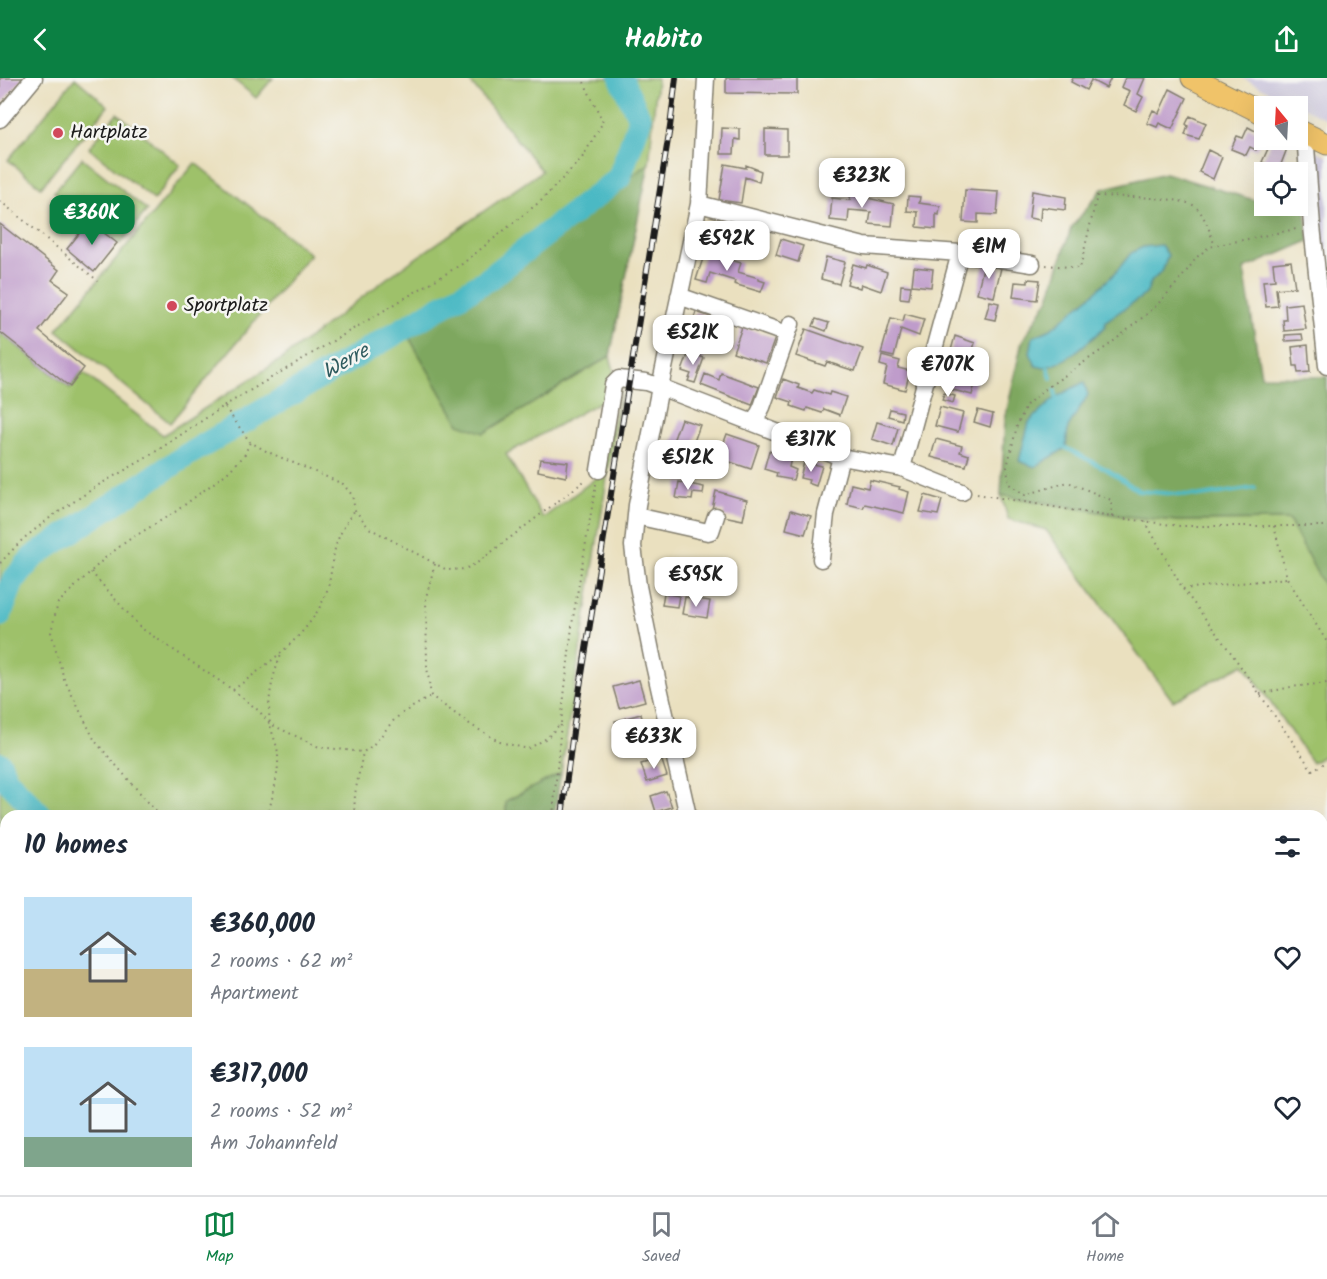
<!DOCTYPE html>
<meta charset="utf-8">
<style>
body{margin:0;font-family:Kalam,sans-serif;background:#f2f2f3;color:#1f2937;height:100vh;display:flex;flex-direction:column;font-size:22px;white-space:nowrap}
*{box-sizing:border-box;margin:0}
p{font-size:20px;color:#747a83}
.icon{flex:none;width:33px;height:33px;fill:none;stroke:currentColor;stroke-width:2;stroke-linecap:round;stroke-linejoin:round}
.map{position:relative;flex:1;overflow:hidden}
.details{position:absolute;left:0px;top:732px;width:1328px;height:386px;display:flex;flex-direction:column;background:#fff;border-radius:18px 18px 0 0;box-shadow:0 6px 24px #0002}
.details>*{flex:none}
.needle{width:39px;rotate:342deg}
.fabs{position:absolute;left:1254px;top:18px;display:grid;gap:12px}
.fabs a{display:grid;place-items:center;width:54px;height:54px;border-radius:0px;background:#fff;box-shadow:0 6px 24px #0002;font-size:30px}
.price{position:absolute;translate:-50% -51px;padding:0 14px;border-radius:12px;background:#fff;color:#222;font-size:20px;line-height:39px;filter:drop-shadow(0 2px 3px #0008)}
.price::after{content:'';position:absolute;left:50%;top:36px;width:18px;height:14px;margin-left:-9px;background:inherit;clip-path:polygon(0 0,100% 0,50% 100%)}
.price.active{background:#0b8043;color:#fff}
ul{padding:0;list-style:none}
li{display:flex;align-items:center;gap:18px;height:150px;padding:0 24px}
li span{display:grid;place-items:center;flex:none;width:168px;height:120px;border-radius:0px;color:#555}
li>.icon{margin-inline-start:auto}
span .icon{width:72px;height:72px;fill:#fffc;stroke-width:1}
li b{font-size:26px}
h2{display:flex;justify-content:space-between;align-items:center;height:72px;padding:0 24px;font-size:26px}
header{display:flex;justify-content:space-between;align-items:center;height:78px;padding:0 24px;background:#0b8043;color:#fff;font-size:27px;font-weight:800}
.dock{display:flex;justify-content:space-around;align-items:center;height:84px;border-top:2px solid #e0e1e3;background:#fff;font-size:16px;color:#747a83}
.dock a{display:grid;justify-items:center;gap:3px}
.dock .active{color:#0b8043}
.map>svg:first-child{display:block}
.industrial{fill:#c6c0da}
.green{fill:#9ec16b;stroke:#5d6e44;stroke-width:1.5}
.forest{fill:#7ea75f;stroke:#4d623e;stroke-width:1.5}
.water{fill:#4bb9c4;stroke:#346a70;stroke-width:1.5}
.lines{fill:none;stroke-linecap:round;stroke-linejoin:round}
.stream{stroke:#4bb9c4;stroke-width:4}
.river{stroke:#4bb9c4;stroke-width:24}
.building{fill:#bf9ccb}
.minor-casing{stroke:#837e6e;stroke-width:19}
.major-casing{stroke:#837e6e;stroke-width:23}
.path{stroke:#837e6e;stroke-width:2;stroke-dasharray:1.5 4.5;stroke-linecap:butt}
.minor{stroke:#fff;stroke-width:16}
.major{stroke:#f0c369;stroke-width:21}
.rail-casing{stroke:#1c1c1c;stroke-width:6}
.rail{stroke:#f6f6f2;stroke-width:4;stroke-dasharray:11;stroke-linecap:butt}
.poi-dot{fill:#d1495b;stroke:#f6f6f2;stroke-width:2}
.labels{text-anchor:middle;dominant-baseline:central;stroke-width:5;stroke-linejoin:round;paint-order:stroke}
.poi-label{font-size:20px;fill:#1c1c1c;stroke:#f6f6f2;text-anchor:start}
.water-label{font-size:21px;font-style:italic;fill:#2f5b5f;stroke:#f6f6f2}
</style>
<header><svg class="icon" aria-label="back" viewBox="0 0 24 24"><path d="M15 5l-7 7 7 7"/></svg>Habito<svg class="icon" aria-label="share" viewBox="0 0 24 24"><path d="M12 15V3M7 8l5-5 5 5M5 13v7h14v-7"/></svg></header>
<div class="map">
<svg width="1327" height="1117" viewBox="0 0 1327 1117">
<rect width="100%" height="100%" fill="#f6f6f2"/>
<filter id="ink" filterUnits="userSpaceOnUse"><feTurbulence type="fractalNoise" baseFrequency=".0167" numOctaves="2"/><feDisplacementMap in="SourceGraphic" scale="12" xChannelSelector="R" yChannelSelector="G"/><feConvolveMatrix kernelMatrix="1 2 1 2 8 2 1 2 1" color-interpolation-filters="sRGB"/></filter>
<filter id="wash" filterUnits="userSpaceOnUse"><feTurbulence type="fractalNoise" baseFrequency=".008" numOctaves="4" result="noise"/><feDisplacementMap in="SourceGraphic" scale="24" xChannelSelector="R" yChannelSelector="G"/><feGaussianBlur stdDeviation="1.35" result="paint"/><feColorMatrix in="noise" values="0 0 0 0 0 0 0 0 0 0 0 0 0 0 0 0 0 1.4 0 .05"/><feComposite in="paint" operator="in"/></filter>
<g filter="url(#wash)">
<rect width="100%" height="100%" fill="#eae0bf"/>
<!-- industrial -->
<path class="industrial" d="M1242 0H1327V41Z
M1309 69 1327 78V236Z"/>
<!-- green -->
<path class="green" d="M75 0 108 28 41 109 8 82Z
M232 0H273L256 20Z
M467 0H657L649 86 487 197 452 228 407 256 484 355 610 278 614 293 605 321 506 376 543 440 600 397 621 310 561 695 507 723 506 738H6V1112H158L151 1117H0V254L70 310 82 294 163 357 282 281 387 200 542 93Z
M117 35 180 87 154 122 89 70Z
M82 80 147 132 120 166 54 114Z
M195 85 310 176 170 345 57 252Z
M1001 417 1123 438 1178 443 1289 442 1327 514V676L1312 685 1244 586 1173 623 1046 452 1008 441Z"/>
<!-- forest -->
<path class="forest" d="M649 86 610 278 484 355 459 346 407 256 452 228 487 197Z
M1165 95 1264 125V128L1278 130 1283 128H1298V120L1304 117 1309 163 1244 191 1261 298 1327 299V514L1289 442 1178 443 1123 438 1001 417 1005 341 1022 263 1049 220 1071 150 1102 111Z
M561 695 554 738H506V723Z
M158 1112H226L220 1117H151Z
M371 1112H590L592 1117H379Z"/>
<!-- water -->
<path class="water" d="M1161 167 1168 177 1163 192 1151 204 1146 216 1106 243 1105 249C1088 263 1058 295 1036 288L1030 275 1033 259 1051 251 1094 215 1116 194 1131 175 1143 169Z
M1084 304 1088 317 1068 349 1066 370 1035 389 1019 383 1029 344 1056 319Z
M226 1112H371L379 1117H220Z"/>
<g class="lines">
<!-- stream -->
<path class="stream" d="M1048 290 1051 300
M1055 313 1056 319
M1066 370 1108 392 1139 413 1201 418 1255 410
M845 1112 850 1117"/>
<!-- river -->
<path class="river" d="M0 537 13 503 33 479 187 377 487 202 619 100 640 41 621 0
M0 686 6 701 41 738
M451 1112 455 1117"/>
</g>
<g id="blocks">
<!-- building -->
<path class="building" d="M0 0H23L0 27Z
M726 0H797V16L726 15Z
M1073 0H1111L1106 10 1091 2 1086 12 1071 4Z
M1125 0H1145L1138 16 1143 19 1136 33 1124 27 1130 13 1121 9Z
M1170 11 1187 20 1172 51 1159 45 1157 49 1147 45 1153 32 1159 35Z
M1190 38 1206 45 1199 61 1185 57 1188 48 1186 46Z
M1248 49 1263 57 1256 72 1250 69 1246 77 1231 71 1237 58 1243 60Z
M722 50 740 51V62L735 61 734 76H721Z
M765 51 787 52V77H765Z
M1272 62 1288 68 1278 94H1267L1270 88 1262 84Z
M1208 72 1222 79 1213 101 1199 94Z
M725 86 746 90V87L761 93 759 104 745 99 741 125 719 122Z
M851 110 863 111V119L894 126 892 148 869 146 871 134 861 133 849 132 848 144 830 142 832 120 850 122Z
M965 112 999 114 997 137 978 136V145L963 144Z
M1032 113 1066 119 1065 132 1041 129 1040 142 1029 140Z
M908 118 920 119 919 125 940 128 939 137 936 136V151L917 149 918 134 907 133Z
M715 142 737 149 732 166 744 170 741 179 723 173 726 165 710 160Z
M89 143 117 165 94 194 67 171Z
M0 146 59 192 52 202 69 214 39 253 84 290 70 309 0 254Z
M781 161 803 168 798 184 776 177Z
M705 174 741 185 738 194 759 200V202L765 204 761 214 734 206 735 203 710 195 707 205 696 202Z
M826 179 845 184 839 206 821 201Z
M1291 183 1295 209 1276 211 1278 228 1266 229 1263 203 1275 202 1273 185Z
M853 186 866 190 867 187 887 194 881 213 861 206 860 210 847 206Z
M984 186 1001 190 994 219 977 215Z
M914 189 933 191 931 209 912 207Z
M1028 201 1040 202 1037 222 1013 219 1015 204 1028 205Z
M901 207 911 208 909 221 900 220Z
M990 223 999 225 995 242 985 240Z
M1302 225 1306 251 1284 253 1283 242H1286L1285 227Z
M696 234 729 245 721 269 688 258Z
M905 236 924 241 919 258 901 251 894 279 881 276 891 240 903 243Z
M816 241 829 245 826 253 813 248Z
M742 249 775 260 766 285 733 274Z
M806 251 863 271 855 293 827 284 825 288 796 278Z
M1302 256 1303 262 1285 263V257Z
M955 258 975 265 970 281 950 276Z
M1308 267 1310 294 1298 295 1297 288H1294L1292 269Z
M689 274 704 280 695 305 688 303 691 296 682 293Z
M882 278 900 283 898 290 910 293 905 312 883 306 887 289 880 287Z
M954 291 977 298 972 317 949 311Z
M721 295 759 309 752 327 701 307 705 296 719 302Z
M783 301 799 307 798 310 812 315 814 312 829 317 830 314 846 319 840 337 824 331 822 335 807 330 806 333 791 328 792 324 777 319Z
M944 315 955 318 953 325 942 322Z
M940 329 963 335 958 354 935 348Z
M890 331 903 334 902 342 888 338Z
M978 332 993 336 990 349 974 344Z
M681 341 700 347 691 372 672 366Z
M877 344 898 350 893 368 872 361Z
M727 356 759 367 751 391 718 380Z
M936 361 962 368 960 374 969 377 966 388 931 379Z
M769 373 791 380 789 389 796 392 793 402 776 399 777 395 764 391Z
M540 381 568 384 566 399 538 393Z
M804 384 822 388 816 408 808 405 809 402 800 400Z
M870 402 900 409 899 411 909 414 904 435 865 426 863 430 847 426 851 406 868 410Z
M679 404 704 409 703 416 693 415 692 422 676 420Z
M716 413 747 422 743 442 723 438 724 434 712 431Z
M925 417 942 422 938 437 920 434Z
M791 432 811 438 805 456 786 451Z
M664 515 679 518 677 529 662 527Z
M685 519 710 523 707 540 682 536Z
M639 602 645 623 619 630 613 609Z
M641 636 645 653 655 650 659 664 645 668 644 665 622 671 615 643Z
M661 680 667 698 647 704 641 686Z
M666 713 672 729 656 734 651 718Z"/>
</g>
</g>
<g filter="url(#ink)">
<use href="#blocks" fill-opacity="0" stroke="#837e6e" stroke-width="1.5"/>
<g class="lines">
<!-- minor casing -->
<g class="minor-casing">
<path id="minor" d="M0 41 34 0
M1305 56 1312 148 1327 288
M699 126 864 168 960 175 1032 186
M679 218 776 252
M754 345 762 329 791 246
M902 390 960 175
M599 392 613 307 619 301 646 304 660 309 841 379 902 390 962 414
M636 438 708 454 711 453 716 438
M821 481 826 436 841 379
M688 738 652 578 638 508 633 468 637 427 660 309 699 126 706 0
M871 1112 875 1117
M989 1112 996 1117"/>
</g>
<!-- major casing -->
<g class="major-casing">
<path id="major" d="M1192 0 1264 36
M1298 52 1327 66"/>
</g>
<!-- path -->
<path class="path" d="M0 123 98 203
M1046 187 1080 190 1097 118C1116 119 1183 118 1196 129 1206 139 1210 155 1215 168
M224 328 462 186 542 122 582 80 603 44 582 0
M977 416 1112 439 1180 448H1327
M1112 439 1111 422 1068 404 1025 417 1009 406 1007 389 1017 348 1027 326 1048 309 1109 267 1154 230 1180 202 1197 179 1209 169 1296 151
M1145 443 1183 511 1232 576 1312 692 1327 684
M1274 448 1287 500 1327 564
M0 485 23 461 51 439 97 408 146 380 224 328 250 364 268 374 343 406 352 417 355 432 369 450 447 492 465 491 477 485 587 401
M435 486 426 519 427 589 431 618 471 647 500 664 528 671 547 660 561 645 573 540 596 406
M91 494 141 550 233 612C266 587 309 558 325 518 332 501 331 482 337 464 341 453 348 441 355 432
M1183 511 1287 500
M233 612 259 633 270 646 319 669 363 674
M1260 616 1291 609 1327 605
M160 738 95 663 64 601 51 554 58 525 105 480 127 463 175 434 227 395 244 378 250 364
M268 738C272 718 279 698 278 678 278 667 272 657 270 646 267 622 272 599 281 577
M354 738 355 716 363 674C377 666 383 654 394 642 403 633 419 626 431 618
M553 738 561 645
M484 1112 488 1117
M581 1112 583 1117"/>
<!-- minor -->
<use href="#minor" class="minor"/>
<!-- major -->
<use href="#major" class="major"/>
<!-- rail casing -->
<g class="rail-casing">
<path id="rail" d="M562 738 574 646 670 49 676 0
M596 1112 598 1117"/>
</g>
<!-- rail -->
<use href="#rail" class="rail"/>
</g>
</g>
<!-- markers -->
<g class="poi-dot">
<circle cx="58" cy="55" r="6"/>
<circle cx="172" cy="228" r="6"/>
</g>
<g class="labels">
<!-- poi labels -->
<g class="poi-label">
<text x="70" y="55">Hartplatz</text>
<text x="184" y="228">Sportplatz</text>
</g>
<!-- water labels -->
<g class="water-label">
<text transform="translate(346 284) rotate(-30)">Werre</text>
</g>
</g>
</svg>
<div class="fabs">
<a><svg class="needle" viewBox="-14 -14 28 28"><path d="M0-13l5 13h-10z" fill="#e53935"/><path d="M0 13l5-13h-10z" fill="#747a83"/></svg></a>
<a><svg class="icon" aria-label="locate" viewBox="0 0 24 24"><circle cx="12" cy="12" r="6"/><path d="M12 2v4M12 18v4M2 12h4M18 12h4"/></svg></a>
</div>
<b class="price" style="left:862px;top:131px">€323K</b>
<b class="price active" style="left:92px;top:168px">€360K</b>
<b class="price" style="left:727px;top:194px">€592K</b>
<b class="price" style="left:989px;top:202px">€1M</b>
<b class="price" style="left:693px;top:288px">€521K</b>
<b class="price" style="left:948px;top:320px">€707K</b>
<b class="price" style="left:811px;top:395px">€317K</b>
<b class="price" style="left:688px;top:413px">€512K</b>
<b class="price" style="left:696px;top:530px">€595K</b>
<b class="price" style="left:654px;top:692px">€633K</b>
<section class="details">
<h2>10 homes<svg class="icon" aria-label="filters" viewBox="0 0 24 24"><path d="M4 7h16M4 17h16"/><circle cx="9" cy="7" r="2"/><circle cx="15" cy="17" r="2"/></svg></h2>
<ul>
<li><span style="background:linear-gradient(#bfe0f5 60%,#c2b280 0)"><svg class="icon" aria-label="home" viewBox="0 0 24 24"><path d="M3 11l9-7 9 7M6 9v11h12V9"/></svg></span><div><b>€360,000</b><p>2 rooms · 62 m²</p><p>Apartment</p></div><svg class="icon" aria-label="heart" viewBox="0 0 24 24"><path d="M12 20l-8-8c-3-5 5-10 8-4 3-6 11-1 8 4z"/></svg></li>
<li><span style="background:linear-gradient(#bfe0f5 75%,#7fa58c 0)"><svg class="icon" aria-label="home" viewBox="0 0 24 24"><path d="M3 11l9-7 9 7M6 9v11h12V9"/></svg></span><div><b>€317,000</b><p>2 rooms · 52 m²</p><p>Am Johannfeld</p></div><svg class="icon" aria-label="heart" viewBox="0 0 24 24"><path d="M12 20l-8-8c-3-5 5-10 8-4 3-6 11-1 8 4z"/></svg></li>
</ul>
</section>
</div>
<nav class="dock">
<a class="active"><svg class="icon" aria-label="map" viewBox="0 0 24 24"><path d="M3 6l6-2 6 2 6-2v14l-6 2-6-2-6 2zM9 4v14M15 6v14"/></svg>Map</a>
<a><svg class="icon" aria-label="saved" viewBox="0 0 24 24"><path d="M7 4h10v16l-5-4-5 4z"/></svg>Saved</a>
<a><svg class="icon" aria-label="home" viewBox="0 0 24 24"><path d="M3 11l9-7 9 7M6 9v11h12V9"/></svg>Home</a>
</nav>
